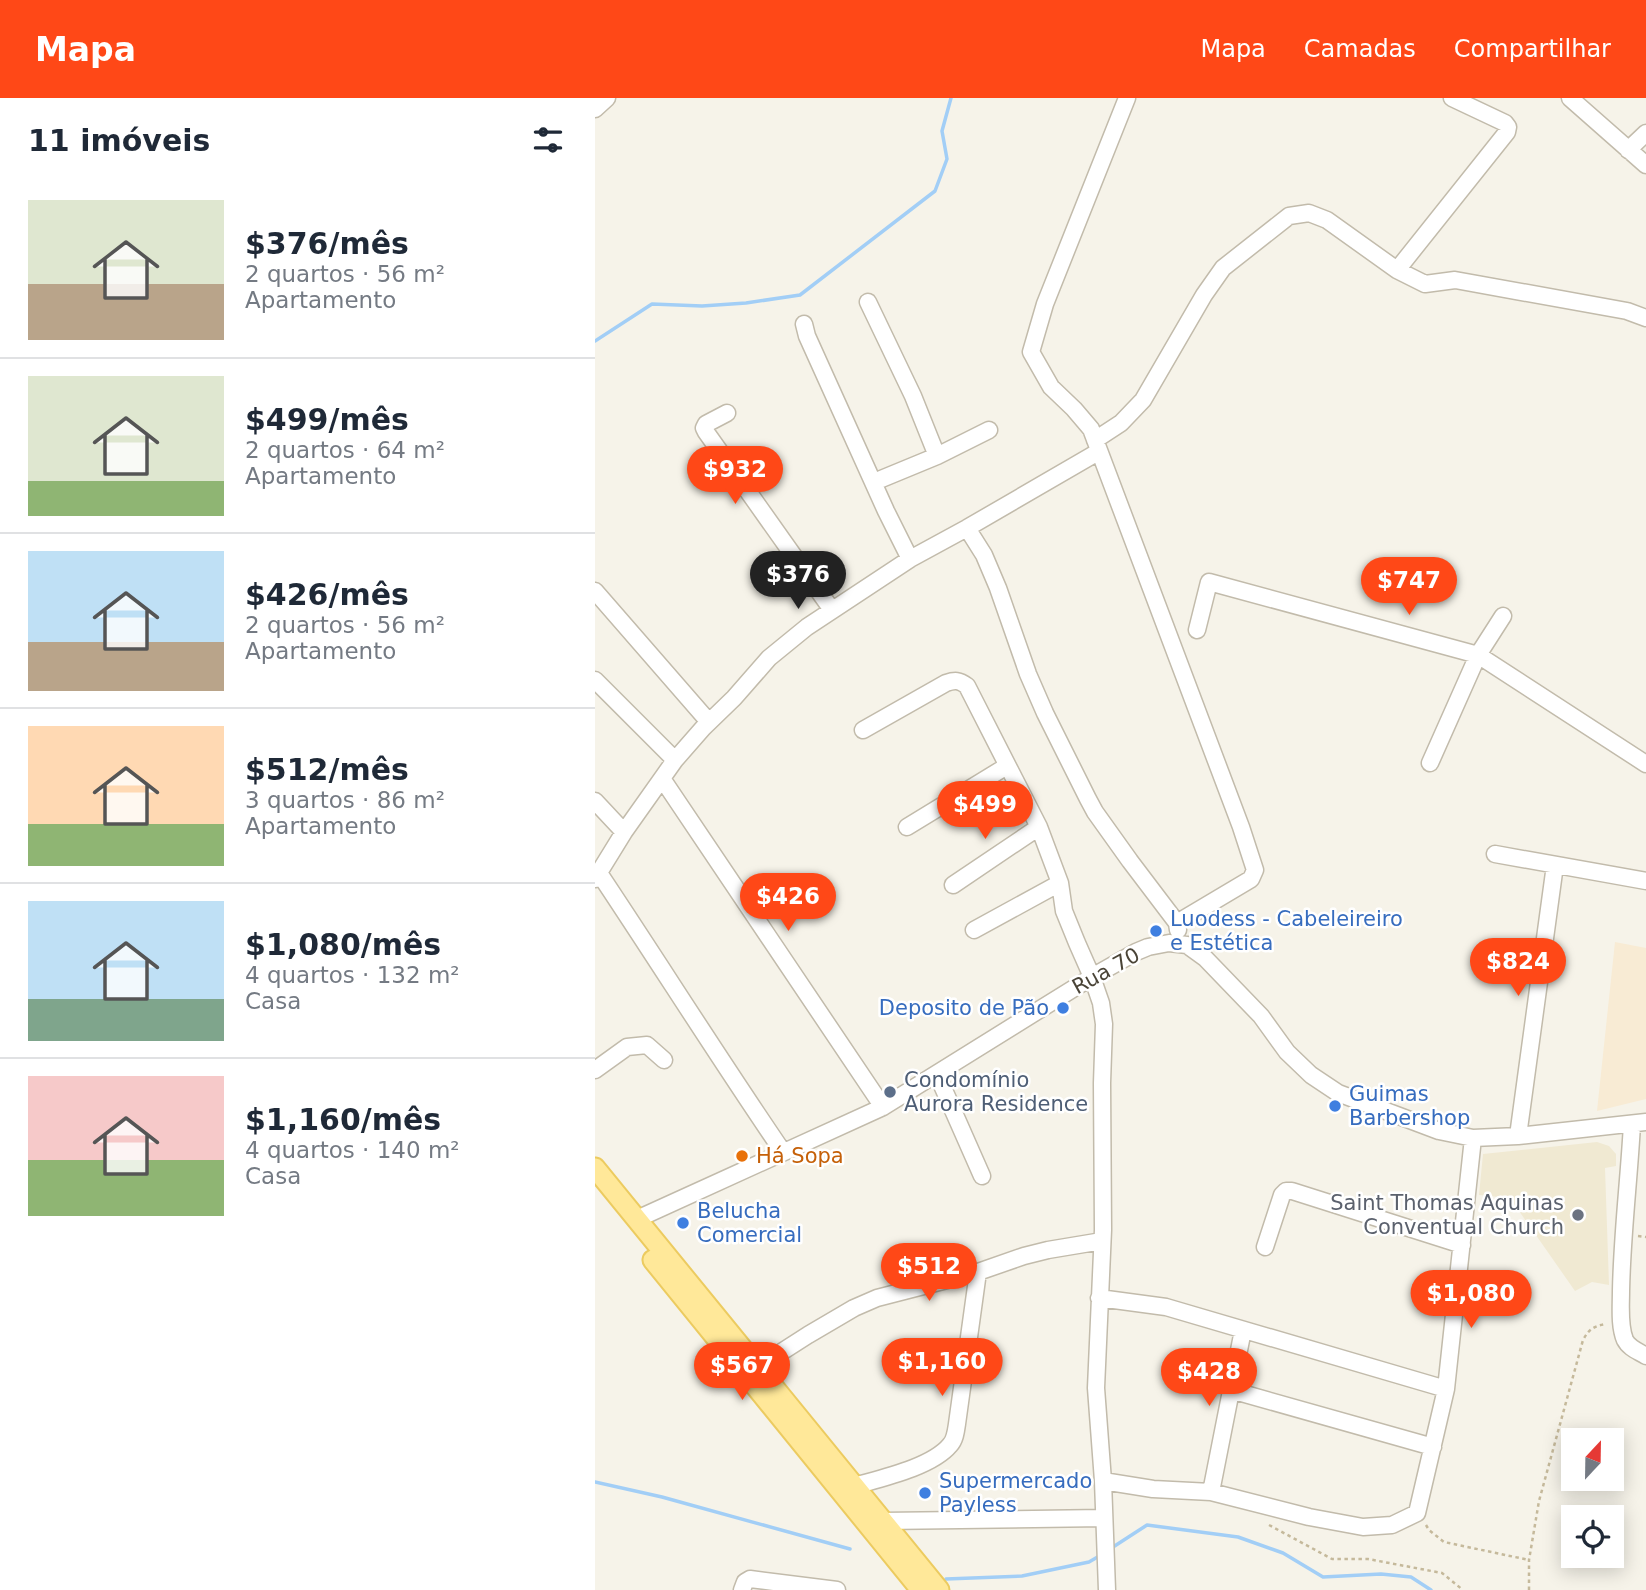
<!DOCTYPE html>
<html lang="pt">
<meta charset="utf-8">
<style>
body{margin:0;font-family:"DejaVu Sans",sans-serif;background:#f6f6f7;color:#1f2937;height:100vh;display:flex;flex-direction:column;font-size:26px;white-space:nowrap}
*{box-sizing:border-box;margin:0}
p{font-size:23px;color:#747a83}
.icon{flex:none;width:38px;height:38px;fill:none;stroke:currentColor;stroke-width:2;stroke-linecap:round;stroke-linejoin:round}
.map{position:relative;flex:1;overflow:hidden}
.panel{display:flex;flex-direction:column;background:#fff;width:595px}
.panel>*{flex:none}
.needle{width:46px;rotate:22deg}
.tools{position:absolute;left:966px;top:1330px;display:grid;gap:14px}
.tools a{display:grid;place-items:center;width:63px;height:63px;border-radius:0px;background:#fff;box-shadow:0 4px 18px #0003;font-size:35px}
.price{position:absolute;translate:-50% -60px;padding:0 16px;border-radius:24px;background:#ff4817;color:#fff;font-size:23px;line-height:46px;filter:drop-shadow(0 2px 4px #0008)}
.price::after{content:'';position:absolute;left:50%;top:42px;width:21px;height:16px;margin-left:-10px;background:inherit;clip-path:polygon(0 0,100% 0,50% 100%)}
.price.on{background:#222;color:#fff}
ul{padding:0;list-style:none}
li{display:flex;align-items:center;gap:21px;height:175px;padding:0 28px}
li+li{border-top:2px solid #e0e1e3}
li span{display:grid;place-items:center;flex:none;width:196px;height:140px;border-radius:0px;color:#555}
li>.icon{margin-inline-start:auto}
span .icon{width:84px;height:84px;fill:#fffc;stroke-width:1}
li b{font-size:30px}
h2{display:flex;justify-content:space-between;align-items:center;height:84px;padding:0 28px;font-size:30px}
header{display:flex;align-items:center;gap:42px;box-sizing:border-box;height:98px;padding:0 35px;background:#ff4817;color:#fff}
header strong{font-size:33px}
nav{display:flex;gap:38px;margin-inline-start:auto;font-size:24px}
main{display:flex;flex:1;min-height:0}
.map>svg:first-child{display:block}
.commercial{fill:#f8ebd4}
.education{fill:#f0e9d2}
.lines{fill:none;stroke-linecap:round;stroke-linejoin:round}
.stream{stroke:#a2cef6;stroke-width:3.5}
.minor-casing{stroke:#c2bbab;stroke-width:19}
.major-casing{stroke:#eccb60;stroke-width:23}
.path{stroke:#c5b99b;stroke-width:2.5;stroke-dasharray:3.5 3.5;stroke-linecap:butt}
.minor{stroke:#fff;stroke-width:16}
.major{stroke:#ffe899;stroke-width:19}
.shop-dot{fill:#3f7fe0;stroke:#fff;stroke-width:2.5}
.service-dot{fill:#5c6f8a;stroke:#fff;stroke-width:2.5}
.food-dot{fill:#e8710a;stroke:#fff;stroke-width:2.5}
.worship-dot{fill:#6b7280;stroke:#fff;stroke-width:2.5}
.labels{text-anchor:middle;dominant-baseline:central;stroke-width:5;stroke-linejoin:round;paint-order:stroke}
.shop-label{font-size:21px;fill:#366cbe;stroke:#fff;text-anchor:start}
.street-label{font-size:21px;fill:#4a4437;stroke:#fff}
.service-label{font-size:21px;fill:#4e5e75;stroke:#fff;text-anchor:start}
.food-label{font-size:21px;fill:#c56008;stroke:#fff;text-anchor:start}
.worship-label{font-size:21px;fill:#5b616d;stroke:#fff;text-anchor:end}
</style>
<header>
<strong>Mapa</strong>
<nav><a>Mapa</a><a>Camadas</a><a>Compartilhar</a></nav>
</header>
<main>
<section class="panel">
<h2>11 imóveis<svg class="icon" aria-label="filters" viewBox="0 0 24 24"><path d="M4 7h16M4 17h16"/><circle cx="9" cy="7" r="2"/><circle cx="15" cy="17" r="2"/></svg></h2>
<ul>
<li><span style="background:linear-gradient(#dfe7d0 60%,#b9a48a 0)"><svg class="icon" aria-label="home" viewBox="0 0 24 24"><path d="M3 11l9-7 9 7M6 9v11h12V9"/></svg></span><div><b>$376/mês</b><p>2 quartos · 56 m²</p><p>Apartamento</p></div></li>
<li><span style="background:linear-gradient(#dfe7d0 75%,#8fb573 0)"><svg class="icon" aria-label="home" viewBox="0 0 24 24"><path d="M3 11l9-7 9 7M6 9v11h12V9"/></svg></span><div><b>$499/mês</b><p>2 quartos · 64 m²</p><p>Apartamento</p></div></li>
<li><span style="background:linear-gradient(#bfe0f5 65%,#b9a48a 0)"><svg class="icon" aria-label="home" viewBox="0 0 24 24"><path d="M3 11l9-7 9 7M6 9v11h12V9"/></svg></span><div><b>$426/mês</b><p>2 quartos · 56 m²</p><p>Apartamento</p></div></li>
<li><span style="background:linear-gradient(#ffd9b3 70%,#8fb573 0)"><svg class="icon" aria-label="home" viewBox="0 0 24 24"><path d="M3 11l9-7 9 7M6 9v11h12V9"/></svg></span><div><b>$512/mês</b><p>3 quartos · 86 m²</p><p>Apartamento</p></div></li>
<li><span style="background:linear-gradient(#bfe0f5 70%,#7fa58c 0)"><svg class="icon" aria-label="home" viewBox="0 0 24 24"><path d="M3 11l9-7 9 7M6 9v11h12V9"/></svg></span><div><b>$1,080/mês</b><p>4 quartos · 132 m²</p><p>Casa</p></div></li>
<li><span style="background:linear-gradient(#f6c9c9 60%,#8fb573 0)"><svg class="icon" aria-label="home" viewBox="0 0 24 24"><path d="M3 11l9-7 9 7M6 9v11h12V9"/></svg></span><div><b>$1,160/mês</b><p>4 quartos · 140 m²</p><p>Casa</p></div></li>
</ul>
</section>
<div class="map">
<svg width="1051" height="1492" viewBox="0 0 1051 1492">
<rect width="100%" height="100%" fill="#f6f3e9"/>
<!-- commercial -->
<path class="commercial" d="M1020 844 1051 850V1001L1002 1013Z"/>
<!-- education -->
<path class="education" d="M1002 1044 1014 1048 1021 1056V1068L1010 1070 1014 1187 997 1184 980 1193 915 1100 884 1097 888 1056Z"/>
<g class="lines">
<!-- stream -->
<path class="stream" d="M0 243 57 206 107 208 151 205 205 197 340 93 352 61 347 33 356 0
M0 1384 67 1399 255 1451
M515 1451 552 1427 643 1439 688 1455 728 1479 786 1476 816 1479 836 1492
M351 1481 427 1478 494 1464 506 1457"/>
<!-- minor casing -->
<g class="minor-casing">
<path id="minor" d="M532 0 450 206 436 254 456 289 479 311 496 331 646 729 660 772 656 781 582 825
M975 0 1051 67
M0 11 12 0
M1033 52 1051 35
M802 172 912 34 913 29 910 25 857 0
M273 204 318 298 342 358
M209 226 212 238 291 413 315 461
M132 315 111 326 109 330 111 334 237 512
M500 342 526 325 548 302 609 197 628 170 694 118 714 115 732 122 802 172 830 186 860 182 1032 213 1051 220
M279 384 342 358 394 332
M372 430 389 457 403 490 433 576 450 615 493 701 500 714 535 763 582 825 583 832
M0 493 114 624
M602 532 614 484 883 557 1051 666
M0 582 80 662
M268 632 351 585C360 582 364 582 372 588L444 729 465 785 469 813 482 845 497 879 506 905 509 926 507 985 508 1132 501 1290 508 1383 512 1492
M835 665 883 557 908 518
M68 682 288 1009
M0 703 29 734
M312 729 412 668
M900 756 1051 783
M4 775C66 868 125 962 188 1054
M0 781 29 734 80 662 108 630 139 600 174 560 212 529 315 461 372 430 503 354
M358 787 444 729
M379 832 465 785
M0 972 32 949 52 947 69 962
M342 976 387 1078
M1037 1026C1034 1082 1027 1137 1026 1193 1026 1208 1024 1228 1030 1242 1034 1250 1043 1253 1051 1258
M923 1038 960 767
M42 1121 288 1009 497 879 541 854 553 849 574 845 592 847 610 860 666 918 692 954 716 977 743 995 844 1033 878 1040 923 1038 1051 1024
M670 1149 687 1097 691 1093H697L867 1147
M504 1200 571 1209 851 1291
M163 1269 213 1237 259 1210 282 1200 383 1174 429 1158 453 1152 507 1143
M636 1292 838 1349
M508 1383 558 1391 616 1394 714 1419 768 1429 797 1427 822 1415 851 1291 878 1040
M259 1388C287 1380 337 1369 355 1347 360 1342 361 1333 362 1326L383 1174
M616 1394 648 1232
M288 1423 509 1420
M147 1492 150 1484 155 1481 242 1492"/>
</g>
<!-- major casing -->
<g class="major-casing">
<path id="major" d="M0 1070 344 1492
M58 1162 326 1492"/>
</g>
<!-- path -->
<path class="path" d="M1043 1138 1051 1139
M674 1427 737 1461H773L847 1475 868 1492
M831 1427 834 1432 849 1444 934 1462
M934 1492V1462L944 1403 988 1242C994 1231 999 1228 1011 1226"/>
<!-- minor -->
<use href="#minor" class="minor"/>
<!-- major -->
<use href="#major" class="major"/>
</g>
<!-- markers -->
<g class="shop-dot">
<circle cx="561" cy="833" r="7"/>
<circle cx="468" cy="910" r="7"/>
<circle cx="740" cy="1008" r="7"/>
<circle cx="88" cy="1125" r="7"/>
<circle cx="330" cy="1395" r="7"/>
</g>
<circle class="service-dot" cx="295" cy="994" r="7"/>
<circle class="food-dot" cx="147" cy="1058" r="7"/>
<circle class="worship-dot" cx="983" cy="1117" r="7"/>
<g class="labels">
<!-- shop labels -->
<g class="shop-label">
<text x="575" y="821">Luodess - Cabeleireiro<tspan x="575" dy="24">e Estética</tspan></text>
<text x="454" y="910" text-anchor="end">Deposito de Pão</text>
<text x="754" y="996">Guimas<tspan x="754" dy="24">Barbershop</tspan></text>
<text x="102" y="1113">Belucha<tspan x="102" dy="24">Comercial</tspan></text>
<text x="344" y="1383">Supermercado<tspan x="344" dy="24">Payless</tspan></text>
</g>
<!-- street labels -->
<g class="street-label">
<text transform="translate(511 873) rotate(-29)">Rua 70</text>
</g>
<!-- service labels -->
<g class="service-label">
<text x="309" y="982">Condomínio<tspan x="309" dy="24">Aurora Residence</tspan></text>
</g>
<!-- food labels -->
<g class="food-label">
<text x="161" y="1058">Há Sopa</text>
</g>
<!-- worship labels -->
<g class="worship-label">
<text x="969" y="1105">Saint Thomas Aquinas<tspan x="969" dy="24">Conventual Church</tspan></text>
</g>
</g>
</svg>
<div class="tools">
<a><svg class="needle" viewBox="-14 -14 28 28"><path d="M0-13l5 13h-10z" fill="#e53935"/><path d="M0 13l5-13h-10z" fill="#747a83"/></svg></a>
<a><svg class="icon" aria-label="locate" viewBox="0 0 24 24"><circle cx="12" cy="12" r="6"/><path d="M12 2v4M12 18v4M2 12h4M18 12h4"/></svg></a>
</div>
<b class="price" style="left:140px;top:408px">$932</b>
<b class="price on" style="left:203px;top:513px">$376</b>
<b class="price" style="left:814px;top:519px">$747</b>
<b class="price" style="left:390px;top:743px">$499</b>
<b class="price" style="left:193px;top:835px">$426</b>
<b class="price" style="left:923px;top:900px">$824</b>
<b class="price" style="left:334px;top:1205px">$512</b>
<b class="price" style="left:876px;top:1232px">$1,080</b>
<b class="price" style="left:347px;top:1300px">$1,160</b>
<b class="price" style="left:147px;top:1304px">$567</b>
<b class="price" style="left:614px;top:1310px">$428</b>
</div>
</main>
